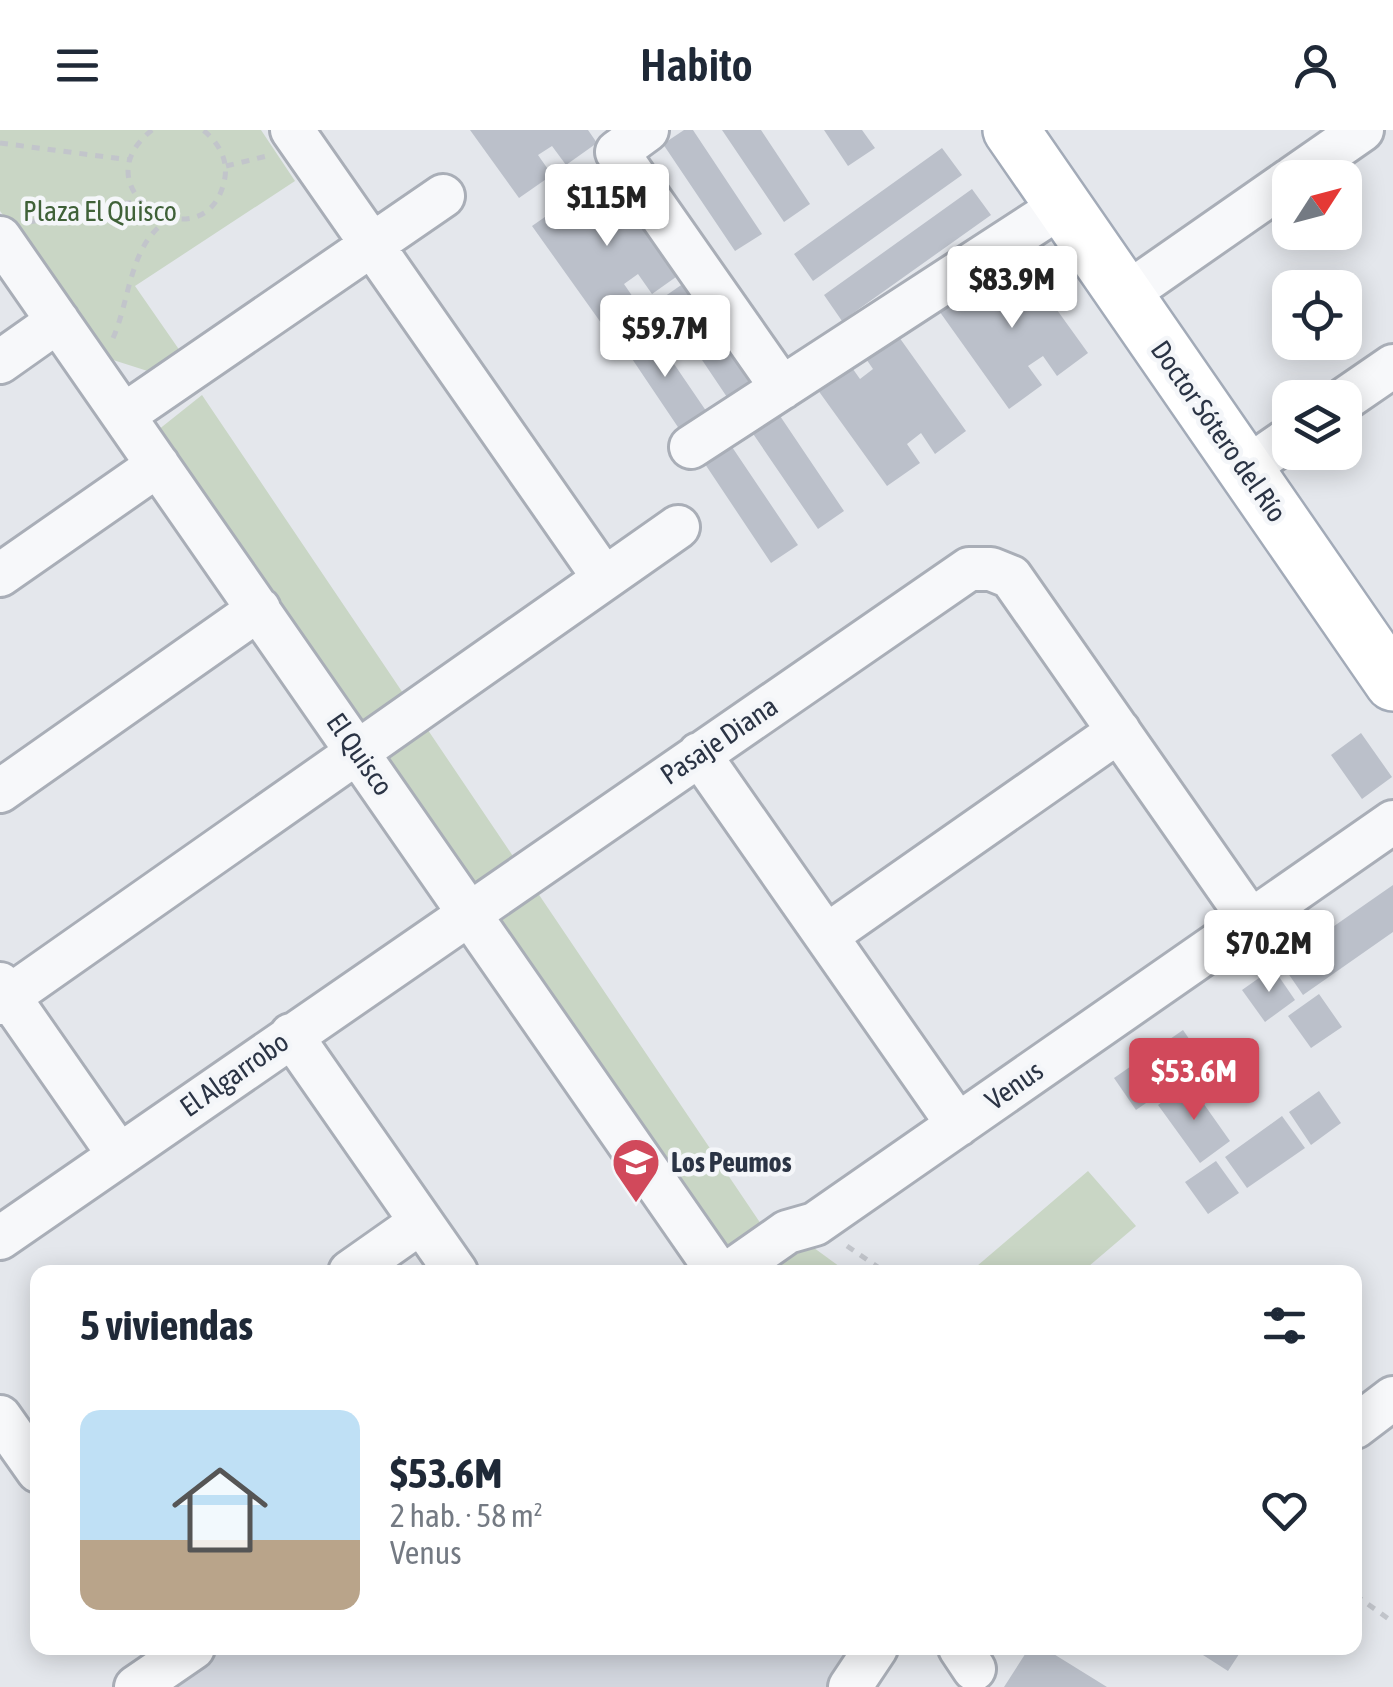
<!DOCTYPE html>
<html lang="es">
<meta charset="utf-8">
<style>
body{margin:0;font-family:"Asap Condensed",sans-serif;background:#f6f6f7;color:#1f2937;height:100vh;display:flex;flex-direction:column;font-size:38px;white-space:nowrap}
*{box-sizing:border-box;margin:0}
p{font-size:32px;color:#747a83}
.icon{flex:none;width:55px;height:55px;fill:none;stroke:currentColor;stroke-width:2;stroke-linecap:round;stroke-linejoin:round}
.map{position:relative;flex:1;overflow:hidden}
.details{position:absolute;left:30px;top:1135px;width:1332px;height:390px;display:flex;flex-direction:column;background:#fff;border-radius:20px;box-shadow:0 5px 25px #0003}
.details>*{flex:none}
.needle{width:65px;rotate:54deg}
.tools{position:absolute;left:1272px;top:30px;display:grid;gap:20px}
.tools a{display:grid;place-items:center;width:90px;height:90px;border-radius:20px;background:#fff;box-shadow:0 5px 25px #0003;font-size:50px}
.price{position:absolute;translate:-50% -85px;padding:0 22px;border-radius:10px;background:#fff;color:#222;font-size:32px;line-height:65px;filter:drop-shadow(0 2px 5px #0008)}
.price::after{content:'';position:absolute;left:50%;top:60px;width:30px;height:22px;margin-left:-15px;background:inherit;clip-path:polygon(0 0,100% 0,50% 100%)}
.price.active{background:#d1495b;color:#fff}
ul{padding:0;list-style:none}
li{display:flex;align-items:center;gap:30px;height:250px;padding:0 50px}
li+li{border-top:2px solid #e0e1e3}
li span{display:grid;place-items:center;flex:none;width:280px;height:200px;border-radius:20px;color:#555}
li>.icon{margin-inline-start:auto}
span .icon{width:120px;height:120px;fill:#fffc;stroke-width:1}
li b{font-size:42px}
h2{display:flex;justify-content:space-between;align-items:center;height:120px;padding:0 50px;font-size:42px}
header{display:flex;justify-content:space-between;align-items:center;height:130px;padding:0 50px;background:#fff;font-size:45px;font-weight:600}
.map>svg:first-child{display:block}
.built{fill:#d2d6de}
.green{fill:#c9d6c5}
.building{fill:#bbc0ca}
.lines{fill:none;stroke-linecap:round;stroke-linejoin:round}
.minor-casing{stroke:#a9aeb7;stroke-width:48}
.major-casing{stroke:#a3abb8;stroke-width:60}
.path{stroke:#c2c5cb;stroke-width:5;stroke-dasharray:8 8;stroke-linecap:butt}
.minor{stroke:#f7f8fa;stroke-width:42}
.major{stroke:#fff;stroke-width:55}
.labels{text-anchor:middle;dominant-baseline:central;stroke-width:9;stroke-linejoin:round;paint-order:stroke}
.park-label{font-size:28px;fill:#3f6138;stroke:#f4f6f9}
.street-label{font-size:28px;fill:#2b3445;stroke:#f4f6f9}
.poi-label{font-size:28px;font-weight:bold;fill:#2b3445;stroke:#f4f6f9;text-anchor:start}
</style>
<header><svg class="icon" aria-label="menu" viewBox="0 0 24 24"><path d="M4 6h16M4 12h16M4 18h16"/></svg>Habito<svg class="icon" aria-label="person" viewBox="0 0 24 24"><circle cx="12" cy="8" r="4"/><path d="M4 21q1-7 8-7t8 7"/></svg></header>
<div class="map">
<svg width="1393" height="1557" viewBox="0 0 1393 1557">
<rect width="100%" height="100%" fill="#e4e7ec"/>
<!-- built -->
<path class="built" d="M210 1518H859L832 1557H153Z"/>
<!-- green -->
<path class="green" d="M0 0H261L295 51 135 156 187 231 157 244 110 229 0 81Z
M202 265 786 1131 810 1115 847 1142H724L153 304Z
M1088 1041 1136 1096 1082 1142H970Z"/>
<!-- building -->
<path class="building" d="M470 0H588L597 13 566 35 552 16 538 25 552 45 519 68Z
M684 0H693L762 104 735 121 663 14Z
M722 0H761L810 74 784 92Z
M824 0H862L875 18 848 36Z
M942 18 962 45 813 151 794 124Z
M611 41 683 142 652 164 638 144 624 154 637 173 604 197 532 96 565 73 577 90 591 80 579 64Z
M972 59 991 85 842 191 824 165Z
M1016 123 1088 223 1057 246 1043 226 1028 236 1042 255 1009 279 937 178 969 155 981 171 996 161 984 146Z
M687 151 760 259 733 276 661 169Z
M642 187 715 294 688 312 616 205Z
M894 200 966 301 935 324 921 303 907 314 920 333 887 356 815 256 848 232 860 249 873 239 862 223Z
M772 274 844 381 818 399 745 292Z
M726 308 798 415 771 433 699 325Z
M1361 603 1392 647 1362 669 1331 625Z
M1393 755V802L1303 865 1281 833Z
M1273 838 1295 870 1265 892 1242 860Z
M1319 864 1342 897 1311 918 1288 886Z
M1183 900 1205 932 1136 980 1114 948Z
M1189 953 1230 1011 1200 1033 1158 975Z
M1319 961 1341 993 1311 1015 1289 982Z
M1282 986 1305 1018 1247 1058 1225 1027Z
M1216 1031 1239 1063 1208 1084 1185 1052Z
M1029 1518H1044L1107 1557H1004Z
M1192 1518H1243L1228 1541Z"/>
<g class="lines">
<!-- minor casing -->
<g class="minor-casing">
<path id="minor" d="M292 0 604 448
M647 0 617 22 782 258
M1293 48 1362 0
M0 108 718 1142
M1125 165 1290 50
M0 232 58 191
M1345 269 1393 236
M124 285 443 66
M691 317 1063 75
M1245 339 1290 308
M0 445 158 335
M699 624 958 995
M0 661 259 479
M826 806 1119 601
M0 854 119 1025
M0 873 678 397
M291 905 456 1142
M0 1108 969 439H991L1011 447 1251 791
M350 1142 421 1092
M730 1142 787 1102 815 1094 1393 692
M0 1287 38 1341
M1355 1297 1393 1268
M960 1518 974 1539
M136 1557 193 1518
M850 1557 876 1518"/>
</g>
<!-- major casing -->
<g class="major-casing">
<path id="major" d="M1011 0 1393 553"/>
</g>
<!-- path -->
<path class="path" d="M152 0C74 62 210 138 225 47 228 28 217 11 203 0
M0 13 130 30
M226 36 267 26
M29 92 139 71
M113 208C130 171 130 109 171 89
M847 1116 885 1142
M1355 1465 1393 1492"/>
<!-- minor -->
<use href="#minor" class="minor"/>
<!-- major -->
<use href="#major" class="major"/>
</g>
<!-- icons -->
<defs>
<g id="school-pin" transform="scale(2.5)"><path d="M0 17L-7.5 6A9.5 9.5 0 1 1 7.5 6Z" fill="#d1495b" stroke="#f4f6f9"/><path d="M0-5L7-2L0 1L-7-2ZM-4 1L0 2.5L4 1V4Q0 6-4 4Z" fill="#fff"/></g>
</defs>
<g fill-rule="evenodd">
<use href="#school-pin" x="636" y="1032"/>
</g>
<g class="labels">
<!-- park labels -->
<g class="park-label">
<text x="100" y="81">Plaza El Quisco</text>
</g>
<!-- street labels -->
<g class="street-label">
<text transform="translate(1219 301) rotate(55)">Doctor Sótero del Río</text>
<text transform="translate(719 610) rotate(-34)">Pasaje Diana</text>
<text transform="translate(360 624) rotate(55)">El Quisco</text>
<text transform="translate(234 944) rotate(-35)">El Algarrobo</text>
<text transform="translate(1014 955) rotate(-35)">Venus</text>
</g>
<!-- poi labels -->
<g class="poi-label">
<text x="671" y="1032">Los Peumos</text>
</g>
</g>
</svg>
<div class="tools">
<a><svg class="needle" viewBox="-14 -14 28 28"><path d="M0-13l5 13h-10z" fill="#e53935"/><path d="M0 13l5-13h-10z" fill="#747a83"/></svg></a>
<a><svg class="icon" aria-label="locate" viewBox="0 0 24 24"><circle cx="12" cy="12" r="6"/><path d="M12 2v4M12 18v4M2 12h4M18 12h4"/></svg></a>
<a><svg class="icon" aria-label="layers" viewBox="0 0 24 24"><path d="M12 4l9 5-9 5-9-5zM3 14l9 5 9-5"/></svg></a>
</div>
<b class="price" style="left:607px;top:119px">$115M</b>
<b class="price" style="left:1012px;top:201px">$83.9M</b>
<b class="price" style="left:665px;top:250px">$59.7M</b>
<b class="price" style="left:1269px;top:865px">$70.2M</b>
<b class="price active" style="left:1194px;top:993px">$53.6M</b>
<section class="details">
<h2>5 viviendas<svg class="icon" aria-label="filters" viewBox="0 0 24 24"><path d="M4 7h16M4 17h16"/><circle cx="9" cy="7" r="2"/><circle cx="15" cy="17" r="2"/></svg></h2>
<ul>
<li><span style="background:linear-gradient(#bfe0f5 65%,#b9a48a 0)"><svg class="icon" aria-label="home" viewBox="0 0 24 24"><path d="M3 11l9-7 9 7M6 9v11h12V9"/></svg></span><div><b>$53.6M</b><p>2 hab. · 58 m²</p><p>Venus</p></div><svg class="icon" aria-label="heart" viewBox="0 0 24 24"><path d="M12 20l-8-8c-3-5 5-10 8-4 3-6 11-1 8 4z"/></svg></li>
</ul>
</section>
</div>
